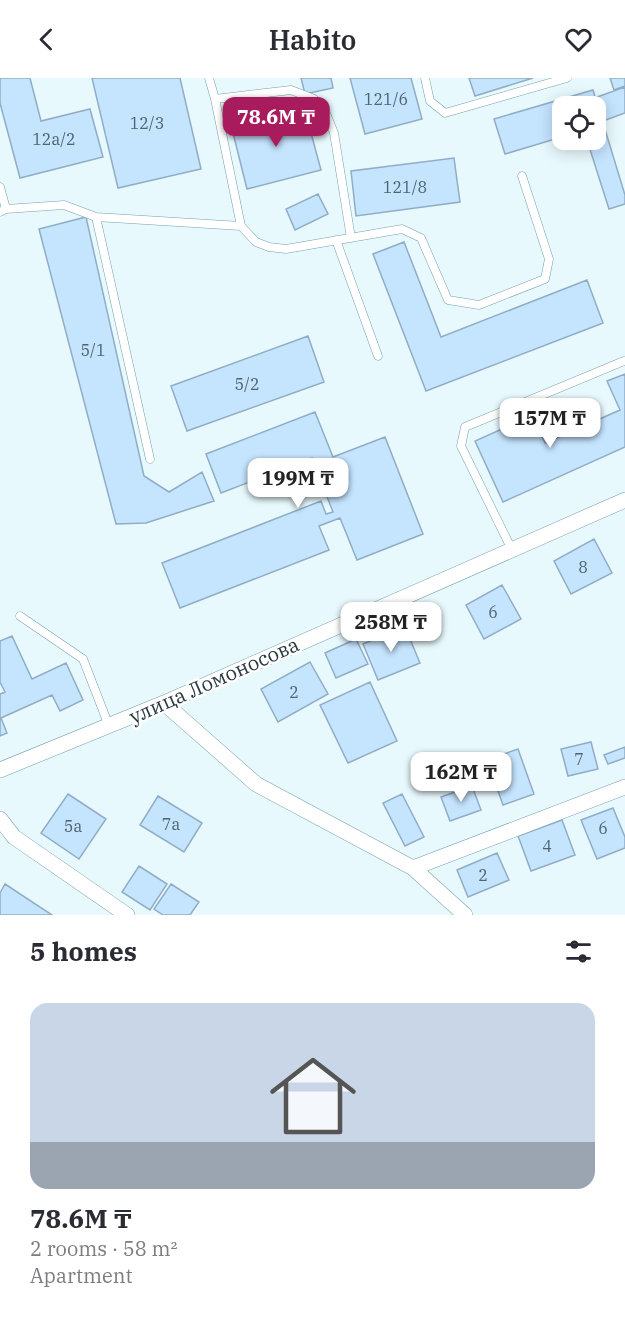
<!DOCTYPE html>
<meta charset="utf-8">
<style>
body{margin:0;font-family:"IBM Plex Serif",serif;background:#f7f7f7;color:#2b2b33;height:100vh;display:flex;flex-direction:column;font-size:22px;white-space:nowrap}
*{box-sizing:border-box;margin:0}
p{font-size:20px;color:#7c7c81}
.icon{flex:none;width:33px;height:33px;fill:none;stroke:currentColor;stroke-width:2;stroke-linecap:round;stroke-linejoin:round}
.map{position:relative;height:837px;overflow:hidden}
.panel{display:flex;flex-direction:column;background:#fff;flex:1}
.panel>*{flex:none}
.tools{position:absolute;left:552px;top:18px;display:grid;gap:12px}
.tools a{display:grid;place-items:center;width:54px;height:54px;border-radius:12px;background:#fff;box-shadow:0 3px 15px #0003;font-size:30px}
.price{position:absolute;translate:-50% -51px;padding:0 14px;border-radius:12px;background:#fff;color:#222;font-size:20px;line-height:39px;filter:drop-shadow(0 2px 3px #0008)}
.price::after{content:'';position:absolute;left:50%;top:36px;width:18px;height:14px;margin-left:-9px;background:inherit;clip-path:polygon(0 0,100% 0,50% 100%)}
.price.active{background:#a81c5d;color:#fff}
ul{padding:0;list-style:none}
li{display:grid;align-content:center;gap:12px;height:318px;padding:0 30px}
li+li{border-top:2px solid #e1e1e2}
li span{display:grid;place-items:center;height:186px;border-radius:18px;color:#555}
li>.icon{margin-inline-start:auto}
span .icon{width:108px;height:108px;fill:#fffc;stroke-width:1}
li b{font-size:26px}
h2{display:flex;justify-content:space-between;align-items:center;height:72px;padding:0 30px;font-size:26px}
header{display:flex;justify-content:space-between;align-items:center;height:78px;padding:0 30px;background:#fff;font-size:27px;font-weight:600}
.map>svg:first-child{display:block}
.building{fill:#c5e4fe;stroke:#90adc6;stroke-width:1.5}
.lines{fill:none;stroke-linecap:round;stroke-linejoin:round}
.service-casing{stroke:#76a1ab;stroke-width:9}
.minor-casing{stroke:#76a1ab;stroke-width:16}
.service{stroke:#fff;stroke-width:8}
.minor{stroke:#fff;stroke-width:15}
.labels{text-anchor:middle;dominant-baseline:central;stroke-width:5;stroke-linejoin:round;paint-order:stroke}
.number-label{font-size:16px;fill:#4f646f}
.street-label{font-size:20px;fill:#283a3f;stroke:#fff}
</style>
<header><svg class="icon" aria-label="back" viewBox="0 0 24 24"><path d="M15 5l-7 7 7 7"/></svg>Habito<svg class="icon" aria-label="heart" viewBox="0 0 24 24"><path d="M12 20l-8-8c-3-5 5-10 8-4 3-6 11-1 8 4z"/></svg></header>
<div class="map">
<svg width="625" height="837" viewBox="0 0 625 837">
<rect width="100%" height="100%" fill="#e8f9fd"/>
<!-- building -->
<path class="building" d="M0 0H30L41 43 90 31 103 79 20 100 0 25Z
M92 0H180L201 91 118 110Z
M301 0H331L333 10 305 16Z
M350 0H411L422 41 365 56Z
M469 0H533L475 18Z
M610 0H625V8L614 12Z
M625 9V35L603 43 597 19Z
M593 12 625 117V126L609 131 587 62H596V28H562V59L505 76 494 41Z
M304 29 321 92 247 111 231 47Z
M454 80 460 124 356 138 351 93Z
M318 116 328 136 295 152 286 131Z
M86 139 144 398 169 414 202 394 214 423 146 445 116 446 39 151Z
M404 164 441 259 587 202 603 245 426 313 373 176Z
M308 258 324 304 187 353 171 308Z
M625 296V369L503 424 475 363 533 337 545 365 620 332 607 303Z
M315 334 333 379 385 359 423 456 357 482 340 440 319 448 329 472 180 530 162 485 321 423 326 436 333 434 312 380 221 415 206 376Z
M594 461 612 495 571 516 554 483Z
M502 507 521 541 484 561 466 527Z
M405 549 420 585 378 602 363 566Z
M12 558 32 601 66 585 83 622 60 633 52 617 1 640 7 655 0 658V616L5 614 0 604V563Z
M356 561 368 586 336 600 325 575Z
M310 584 328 616 278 644 261 611Z
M370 604 397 663 348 685 320 627Z
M591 664 598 691 568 698 561 671Z
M625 669V680L608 686 604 677Z
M518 671 534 716 503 727 487 682Z
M472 708 481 732 450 743 441 719Z
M68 716 106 741 79 781 41 755Z
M402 716 424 759 405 768 383 725Z
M158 718 202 745 184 774 140 747Z
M613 730 625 759V770L597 781 581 742Z
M562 742 575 777 531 793 518 758Z
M497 775 509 802 468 819 457 792Z
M139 788 167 806 150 832 122 814Z
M5 806 52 837H0V815Z
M171 806 199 824 190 837H163L154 831Z"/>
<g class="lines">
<!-- service casing -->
<g class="service-casing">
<path id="service" d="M209 0 215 21 241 148 256 164 269 169 286 171 402 151 421 160 448 222 479 227 545 201 549 181 522 98
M425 0 430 23 445 35 567 0
M215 21 291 12 314 21 325 33 334 55 351 160
M0 109 6 131 0 134
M6 131 64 127 96 139 150 381
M96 139 241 148
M336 162 378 278
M512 472 461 368 465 349 624 283
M20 538 83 581 109 648"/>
</g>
<!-- minor casing -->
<g class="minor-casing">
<path id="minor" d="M164 625 256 706 413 790 465 837
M0 692 164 625 625 422
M0 741 14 759 127 837
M413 790 625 709"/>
</g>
<!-- service -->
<use href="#service" class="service"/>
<!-- minor -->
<use href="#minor" class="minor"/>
</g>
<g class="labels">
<!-- number labels -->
<g class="number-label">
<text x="386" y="21">121/6</text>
<text x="147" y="45">12/3</text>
<text x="54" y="61">12а/2</text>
<text x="405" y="109">121/8</text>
<text x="93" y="272">5/1</text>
<text x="247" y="306">5/2</text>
<text x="583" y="489">8</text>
<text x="493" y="534">6</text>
<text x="294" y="614">2</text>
<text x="579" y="681">7</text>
<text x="171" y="746">7а</text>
<text x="73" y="748">5а</text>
<text x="603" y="750">6</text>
<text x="547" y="768">4</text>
<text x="483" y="797">2</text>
</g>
<!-- street labels -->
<g class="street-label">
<text transform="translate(214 602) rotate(-24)">улица Ломоносова</text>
</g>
</g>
</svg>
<div class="tools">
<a><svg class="icon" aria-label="locate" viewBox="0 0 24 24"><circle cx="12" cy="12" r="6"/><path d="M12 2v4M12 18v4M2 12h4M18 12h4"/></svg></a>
</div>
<b class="price active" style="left:276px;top:70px">78.6M ₸</b>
<b class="price" style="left:550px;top:371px">157M ₸</b>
<b class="price" style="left:298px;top:431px">199M ₸</b>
<b class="price" style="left:391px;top:575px">258M ₸</b>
<b class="price" style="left:461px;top:725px">162M ₸</b>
</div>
<section class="panel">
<h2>5 homes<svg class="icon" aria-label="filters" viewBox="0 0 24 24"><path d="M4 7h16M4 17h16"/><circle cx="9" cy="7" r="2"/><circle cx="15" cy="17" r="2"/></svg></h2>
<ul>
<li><span style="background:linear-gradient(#c9d6e8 75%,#9aa5b1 0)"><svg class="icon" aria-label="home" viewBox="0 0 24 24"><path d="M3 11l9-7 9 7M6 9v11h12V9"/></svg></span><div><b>78.6M ₸</b><p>2 rooms · 58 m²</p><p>Apartment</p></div></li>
</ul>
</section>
